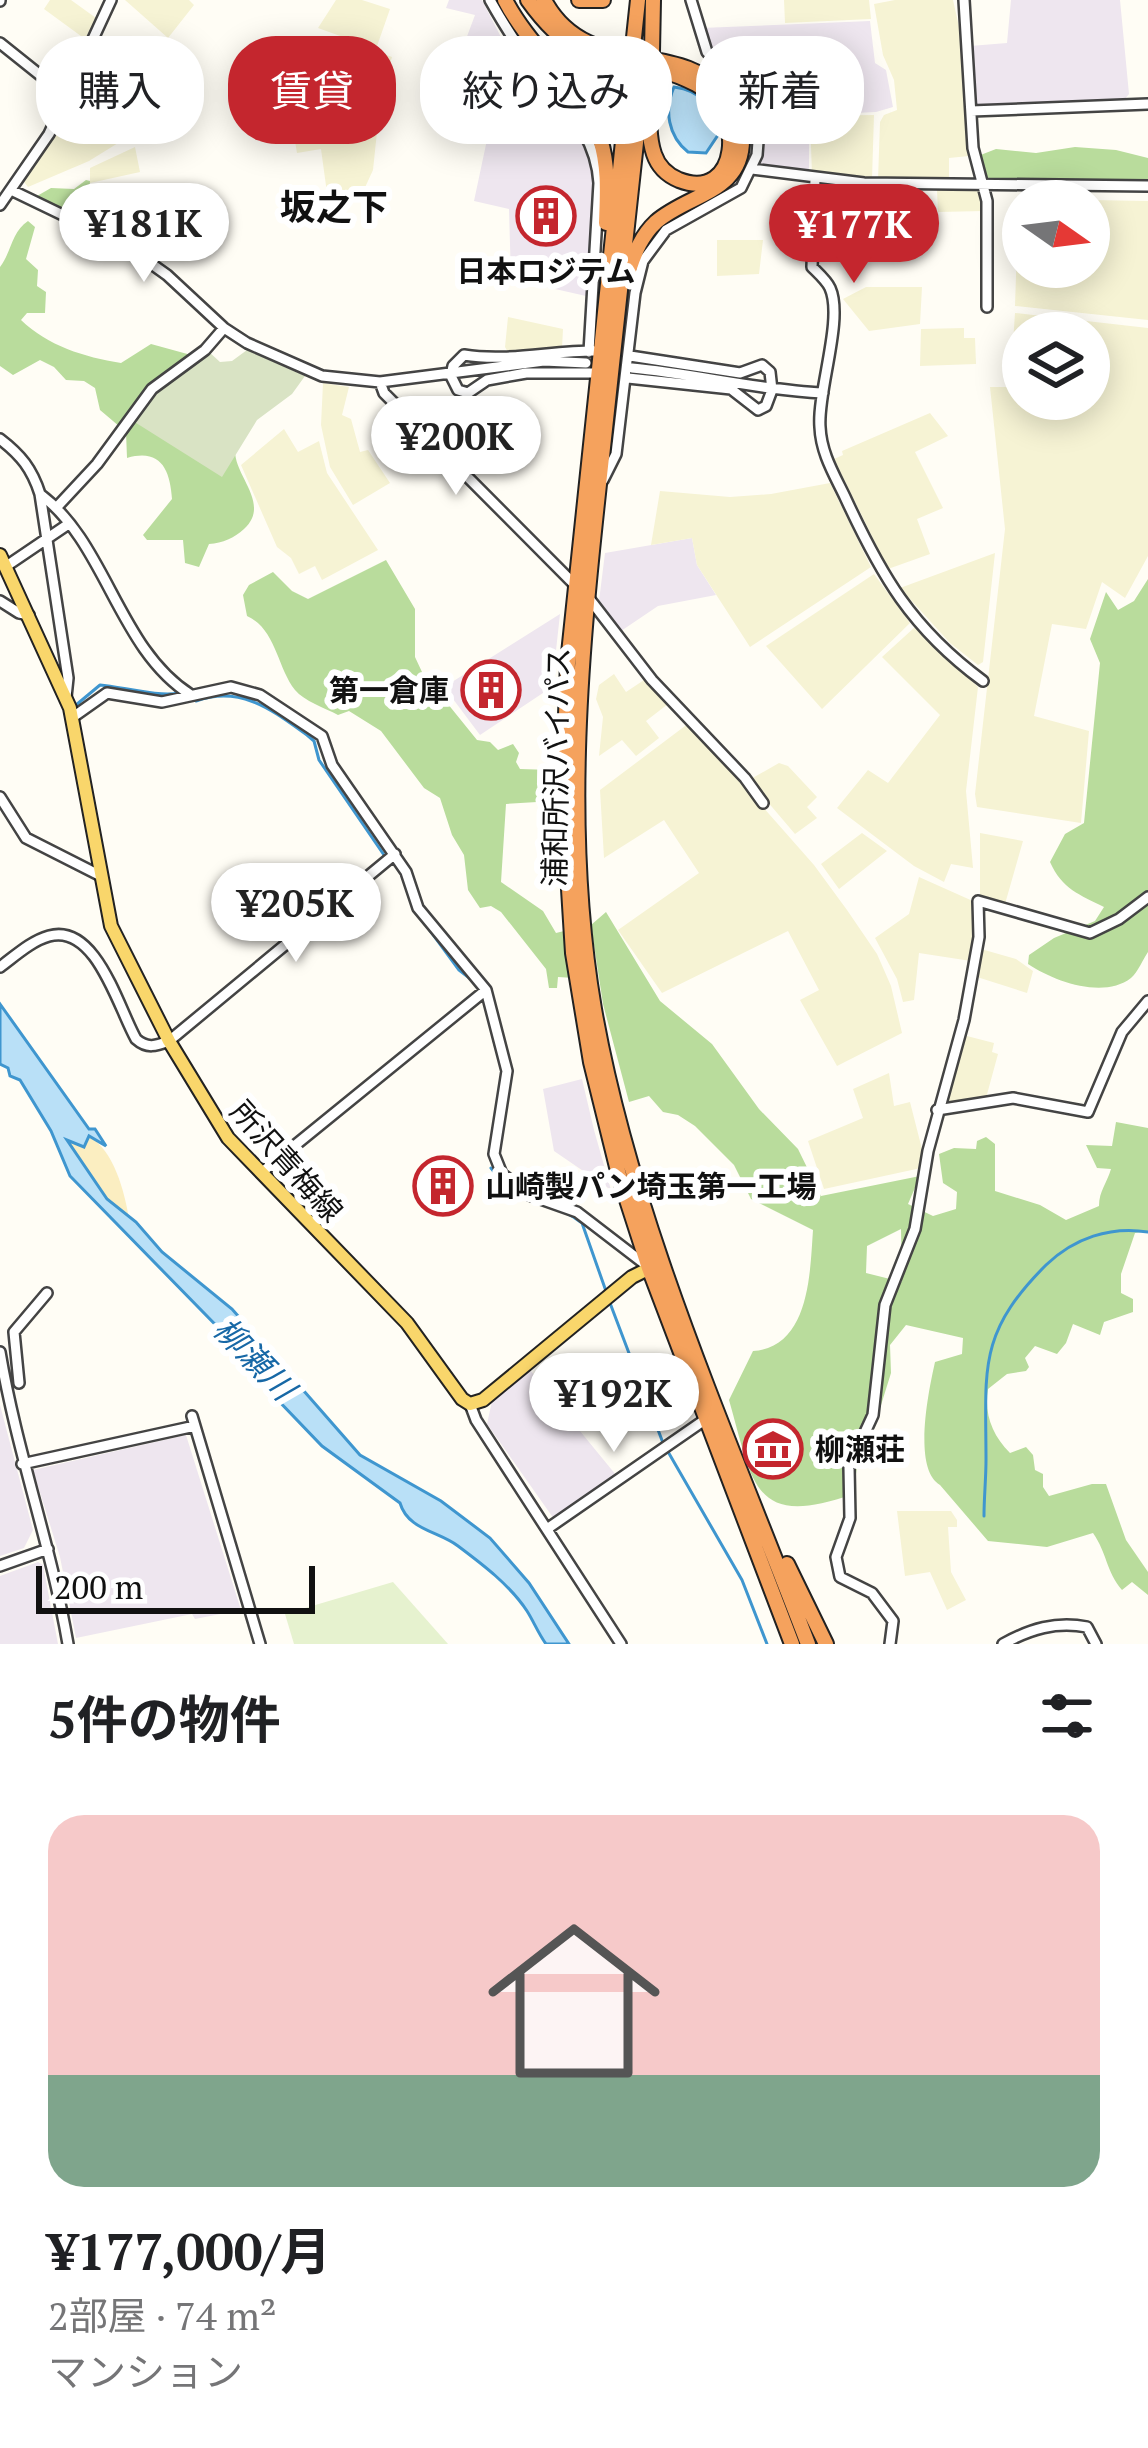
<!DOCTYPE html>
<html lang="ja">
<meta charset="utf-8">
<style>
body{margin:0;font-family:"PT Serif","Noto Sans JP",serif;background:#f2f2f2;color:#202124;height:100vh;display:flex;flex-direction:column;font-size:45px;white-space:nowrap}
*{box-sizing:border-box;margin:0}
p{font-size:39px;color:#757577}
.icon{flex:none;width:66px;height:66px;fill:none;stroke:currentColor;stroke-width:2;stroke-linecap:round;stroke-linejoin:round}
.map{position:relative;height:1644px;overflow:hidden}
.side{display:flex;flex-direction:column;background:#fff;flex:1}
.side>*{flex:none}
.guide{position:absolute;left:36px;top:36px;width:1077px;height:108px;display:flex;gap:24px}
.needle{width:78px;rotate:104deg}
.controls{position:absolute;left:1002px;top:180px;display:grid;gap:24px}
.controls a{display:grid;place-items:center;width:108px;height:108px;border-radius:50%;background:#fff;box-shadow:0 6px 30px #0003;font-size:60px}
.scale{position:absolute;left:36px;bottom:30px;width:279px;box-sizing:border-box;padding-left:12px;border:6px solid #111;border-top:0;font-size:33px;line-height:42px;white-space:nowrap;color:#111;-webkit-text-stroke:9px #fff;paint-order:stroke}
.price{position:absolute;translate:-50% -102px;padding:0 27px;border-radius:42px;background:#fff;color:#222;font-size:39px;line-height:78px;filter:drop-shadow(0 3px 6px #0008)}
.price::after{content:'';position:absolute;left:50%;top:72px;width:36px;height:27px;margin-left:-18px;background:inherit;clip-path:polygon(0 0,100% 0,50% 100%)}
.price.selected{background:#c4262e;color:#fff}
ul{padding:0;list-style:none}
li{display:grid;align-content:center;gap:24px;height:636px;padding:0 48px}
li span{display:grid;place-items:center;height:372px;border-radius:36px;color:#555}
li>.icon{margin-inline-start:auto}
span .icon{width:216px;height:216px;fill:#fffc;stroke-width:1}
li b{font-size:51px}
h2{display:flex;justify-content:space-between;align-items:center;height:144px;padding:0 48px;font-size:51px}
.pill{padding:0 42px;border-radius:48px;background:#fff;box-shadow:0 6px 30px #0003;font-size:42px;line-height:108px}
.pill.selected{background:#c4262e;color:#fff}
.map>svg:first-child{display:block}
.industrial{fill:#eee6ef}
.farmland{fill:#f6f3d4}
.forest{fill:#b9dc9c;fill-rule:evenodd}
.sand{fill:#fbeec1}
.cemetery{fill:#d9e3c4}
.pitch{fill:#e6f2cf}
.water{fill:#b9e0f7;stroke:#3f96cf;stroke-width:3}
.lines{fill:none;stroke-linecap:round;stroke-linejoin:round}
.stream{stroke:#3f96cf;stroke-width:3}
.minor-casing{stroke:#444;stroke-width:14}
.major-casing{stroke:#222;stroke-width:16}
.highway-casing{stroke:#222;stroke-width:18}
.minor{stroke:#fff;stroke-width:9}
.major{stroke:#f9d66b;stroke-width:12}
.highway{stroke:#f5a25d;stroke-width:14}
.highway-bridge-casing{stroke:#222;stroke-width:18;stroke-linecap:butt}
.highway-bridge{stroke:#f5a25d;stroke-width:14}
.labels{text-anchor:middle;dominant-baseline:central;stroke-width:12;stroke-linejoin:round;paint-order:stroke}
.poi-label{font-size:30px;font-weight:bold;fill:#111;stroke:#fff;text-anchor:start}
.street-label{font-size:30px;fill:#111;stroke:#fff}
.water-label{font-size:33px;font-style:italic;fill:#1768a6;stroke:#fff}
.quarter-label{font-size:36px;font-weight:bold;fill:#111;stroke:#fff}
</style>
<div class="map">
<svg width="1148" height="1644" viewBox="0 0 1148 1644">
<rect width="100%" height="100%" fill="#fffdf5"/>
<!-- industrial -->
<path class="industrial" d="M449 0H482L506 47 523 62 478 89 450 82 475 15 446 8Z
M1011 0H1120L1129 94 1124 100 975 106 970 46 1007 43Z
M870 21 875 63 886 70 893 107 876 112 809 115V173L758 166 760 116 753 94 741 72 709 50 701 28Z
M525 67 561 105 558 112 483 92Z
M495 102 574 122 582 133 592 160 594 191 586 296 511 279 509 209 474 201Z
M692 538 697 565 716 595 658 606 621 631 599 601 605 553Z
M560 614 552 687 480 735 444 687Z
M582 1079 594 1130 611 1190 554 1151 543 1089Z
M530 1370 616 1475 554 1519 487 1424 492 1401Z
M0 1405 33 1530 24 1548 0 1556Z
M186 1435 241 1610 195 1619 192 1614 76 1638 60 1557 33 1470Z
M38 1562 43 1565 58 1644H0V1576Z"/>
<!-- farmland -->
<path class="farmland" d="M50 0H71L96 18 85 39 44 9Z
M125 0H189L194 5 168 38Z
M336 0H362L390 9 376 49 318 28Z
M784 0H869L871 19 785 23Z
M895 0H953L964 49 969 156 949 158V182L878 180 880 122 884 115 897 110 894 80 883 55 874 4Z
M344 40 392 57 380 97 365 94 363 103 285 105 300 61 328 69 338 57Z
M93 47 178 93 181 102 160 123 138 131 131 132 112 121 130 85 116 78 110 87 82 72Z
M68 99 131 135 89 161 28 187 24 182 53 137Z
M325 106 379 113 373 170 362 194 327 193 321 149 297 153 290 111Z
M874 115 872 179 812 175 810 116Z
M135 147 140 172 90 183V168Z
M937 190H979L984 211 938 212Z
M1032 199 1148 201V320L1015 306 1018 215 1023 216V267H1089V201Z
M717 240H763L759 274 717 276Z
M866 287H922L920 324 869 331 843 299Z
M1015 313 1148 328V556L1125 598 1102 582 1086 629 1052 624 1034 716 1089 731 1081 823 977 807 975 794 1005 529 990 387H1023V399H1089V333H1023V343H1013Z
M508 317 563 329 562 348 509 354 505 347Z
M964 328V338H975L976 364 920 366 921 329Z
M323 383 349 387 342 415 351 419 360 452 368 450 390 483 353 505 330 467 321 425Z
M450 399 459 410 478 401 487 415 485 425 505 447 489 463 468 442 451 456 416 421Z
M930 413 948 436 915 452 943 508 917 519 930 554 888 569 834 459 843 455 842 451Z
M284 429 298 452 319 441 327 473 378 550 322 580 315 566 299 574 291 558 277 547 241 465Z
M830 483 871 567 750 647 697 565 692 538 651 545 660 491 730 497 771 494Z
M995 553 983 662 978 665 950 643 900 588Z
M874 574 910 623 822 709 766 646Z
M915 627 978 687 966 791 973 868 951 864 944 882 914 866 837 808 868 770 888 783 940 715 882 657Z
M614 674 626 692 647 678 668 704 646 721 659 738 636 756 622 740 599 756 603 717 596 699 599 685Z
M689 723 814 865 847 910 877 954 891 986 902 1033 837 1066 800 1000 819 990 788 931 662 993 618 930 699 873 664 820 604 858 600 790Z
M779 763 788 766 817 797 807 807 817 818 795 834 749 780Z
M862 833 887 851 839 889 821 864Z
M980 833 1023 841 1005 904 980 896Z
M919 877 975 902 976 928 971 961 919 953 914 1000 903 1002 897 979 875 938 909 914Z
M981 949 1016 959 1033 971 1027 993 977 977Z
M963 1035 994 1043 992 1052 998 1054 986 1098 942 1103Z
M889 1073 894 1106 910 1102 924 1157 921 1168 824 1189 808 1141 863 1118 853 1089Z
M897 1511H951L957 1520V1527H948L951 1572 966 1600 947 1610 930 1572 905 1576Z"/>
<!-- forest -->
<path class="forest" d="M1075 147 1116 150 1148 158V186L986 181 978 156 996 149 1036 153Z
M86 180 90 181 87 220 38 200 37 196 51 188 74 189Z
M28 221 35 227 26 259 38 270 37 286 46 292 45 313H27L21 320C48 346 84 357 121 363L151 344 191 355 160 377 134 406 235 451C235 477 271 504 244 529 234 538 223 543 209 544L199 567 185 563 183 540H147L143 535 172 499C170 470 161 448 127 458L126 432 100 410 95 388 84 381 66 380 54 367 40 360 13 375 0 366V267C11 253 12 231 28 221Z
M386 560 415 609V657L422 672 477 740 490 742 498 750 513 744 519 753 516 762 520 769 552 770 554 784 549 797 537 802 506 804 501 882 543 911 556 933 564 931 570 936 574 978 558 977 557 988H549L546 969 501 912 491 906 480 908 468 890 464 855 452 835 440 798 424 788 381 731 349 711 338 715C325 708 304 701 295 690 277 667 276 629 247 616L243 595 249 585 273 572 292 591 308 599Z
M1148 579V952C1143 959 1138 972 1131 978 1104 999 1055 982 1028 964L1029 955 1054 938 1095 921 1104 907C1080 895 1062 889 1050 862L1065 834 1084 823 1100 663 1090 639 1106 592 1118 610 1134 601Z
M606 912 660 1001 712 1044 759 1109 798 1149 821 1196 920 1176 908 1204 933 1216 956 1209 957 1192 943 1183 939 1154 954 1148 976 1149 977 1141 986 1137 995 1144V1191L1040 1205 1066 1220 1099 1206C1099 1191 1107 1183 1111 1169L1097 1168 1086 1145 1112 1146 1116 1122 1148 1128V1231L1135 1233 1121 1274V1293L1133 1299V1312L1104 1322 1100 1335 1073 1324 1066 1343 1057 1354 1035 1346 1025 1358 1029 1367 1026 1371 1007 1374 988 1389C984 1414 992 1435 1010 1453L1026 1447 1033 1455 1035 1470 1043 1474V1487L1049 1496 1092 1484H1106L1126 1540 1148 1572V1595L1132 1582 1122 1590C1106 1571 1107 1553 1093 1533L1047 1547 988 1541 940 1485C912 1469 929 1389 935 1362L962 1354 963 1338 906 1325 890 1345 891 1373 877 1418 859 1454 853 1494C752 1530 753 1483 729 1400L753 1351C810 1347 810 1272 813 1230L751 1199 734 1165 695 1126 678 1115 663 1112 649 1096 629 1102 603 1004 591 925ZM901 1229 902 1282 866 1273 867 1246Z"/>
<!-- sand -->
<path class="sand" d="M89 1136C114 1151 124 1190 129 1218L107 1199 67 1141 82 1147Z"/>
<!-- cemetery -->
<path class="cemetery" d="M247 350 305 376 292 394 257 420 222 477 133 421 154 390 208 351 220 362 232 361Z"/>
<!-- pitch -->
<path class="pitch" d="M393 1582 448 1644H294L285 1614Z"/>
<!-- water -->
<path class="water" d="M674 87C700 90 719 109 718 135L706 153 688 152C668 136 664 110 674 87Z
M0 1004 89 1129H95L106 1146 89 1136 84 1147 67 1140 107 1199 136 1222 162 1252 232 1309 360 1455 441 1501 490 1538 529 1583 569 1644H546C538 1633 534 1622 527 1611 510 1585 482 1564 458 1546 438 1531 408 1530 400 1503L322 1446 274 1396 245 1355 70 1176 51 1131 20 1080 10 1076 8 1068 0 1064Z"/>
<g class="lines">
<!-- stream -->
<path class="stream" d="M196 701C241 685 272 710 307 735L314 741 319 760 384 855
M76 705 100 685C122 687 160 697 178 693
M418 914 459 970 472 980
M492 1032 495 1045
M491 1168C518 1205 551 1199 582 1223L607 1294
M610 1303 663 1443 742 1580 767 1644
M984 1516C984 1497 986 1479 986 1460 986 1369 977 1334 1046 1265 1074 1238 1110 1226 1148 1232"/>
<!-- minor casing -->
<g class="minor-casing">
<path id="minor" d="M490 0C504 25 519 49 537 71 565 107 596 134 599 183L589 352
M964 0 973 148 987 201V307
M0 1V0
M0 43 65 95
M476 94 579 121
M971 111 1148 104
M752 169 864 183 1148 186
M815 179 812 267C818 273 827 281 830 288 844 319 817 392 820 427 821 453 834 474 845 497 881 575 911 628 983 681
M13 191 125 245 167 275 224 328 247 343 322 376 380 382 544 361 586 363
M0 205 49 134 111 0
M632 368C696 374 759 390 823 393
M451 376 453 366 464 355C507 362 550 351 594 351
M451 376 458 390 468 393 487 380 526 373H599
M628 378 731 389 758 410 766 406 772 390 770 372 762 365 740 373 630 356
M380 382 384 393 575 585
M0 439C21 455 32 469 40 494L68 678 66 697
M603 480 616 454 635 293 643 261 666 230 741 188 757 155 759 128 753 103 734 74 707 52 691 0
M40 494C107 544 118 649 191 695
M56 508 97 464 152 389 205 350 224 328
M5 567 67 525
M588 597 652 680 745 778 763 803
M0 601 19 613 29 615
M73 717 107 693 162 702 231 687 260 695 322 736 332 765 406 872 418 908 486 990 507 1071 494 1154 502 1174 529 1195 577 1212 646 1265
M0 797 26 838 99 875
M0 967C15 956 31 941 49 936 96 923 118 1007 136 1039 147 1049 156 1046 169 1041L395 854
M937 1110 1013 1098 1088 1112 1122 1032 1148 1001
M261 1173 486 990
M0 1352C17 1453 51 1545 68 1644
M19 1383 14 1332 47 1293
M470 1404 476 1420 621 1644
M192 1416 260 1644
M22 1464 195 1426
M547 1529 706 1419
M0 1566 48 1549
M890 1644 893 1621 872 1593 840 1577 836 1557 850 1518 849 1467 873 1415 885 1305 915 1229 928 1151 964 1020 979 937 978 901 1090 933 1119 919 1148 897
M1003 1644C1030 1629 1056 1621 1087 1627L1096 1644"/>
</g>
<!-- major casing -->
<g class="major-casing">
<path id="major" d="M0 555 70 708 111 926 169 1041 228 1138 407 1323 462 1399 470 1404 483 1400 632 1277 656 1265"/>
</g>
<!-- highway casing -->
<g class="highway-casing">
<path id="highway" d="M505 0C530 49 584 91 600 139 609 167 607 195 606 223
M528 0C588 84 624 47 696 84 748 111 739 203 679 180 667 175 658 166 654 154 646 131 651 103 651 80
M544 0C586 80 679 37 726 95 736 107 742 122 742 137 744 193 689 193 656 222 642 235 635 252 629 270
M579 0H603
M633 47 638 0
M652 51 653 0
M630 75 568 663 563 793 573 953 591 1062 619 1175 649 1268 792 1644
M643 78C630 208 615 337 601 466 581 647 563 828 594 1009 632 1225 730 1439 808 1644
M787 1564 826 1644"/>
</g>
<!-- minor -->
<use href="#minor" class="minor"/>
<!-- major -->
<use href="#major" class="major"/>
<!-- highway -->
<use href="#highway" class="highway"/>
<!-- highway-bridge casing -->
<g class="highway-bridge-casing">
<path id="highway-bridge" d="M630 75 633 47
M651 80 652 51"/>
</g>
<!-- highway-bridge -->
<use href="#highway-bridge" class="highway-bridge"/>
</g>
<!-- icons -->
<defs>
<g id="building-ring" transform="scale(3)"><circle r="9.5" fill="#fff" stroke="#c4262e" stroke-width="1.5"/><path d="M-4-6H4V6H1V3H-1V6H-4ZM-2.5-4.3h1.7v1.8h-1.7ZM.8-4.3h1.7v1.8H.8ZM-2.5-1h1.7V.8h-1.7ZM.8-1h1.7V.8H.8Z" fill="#c4262e"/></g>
<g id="museum-ring" transform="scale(3)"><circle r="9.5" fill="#fff" stroke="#c4262e" stroke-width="1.5"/><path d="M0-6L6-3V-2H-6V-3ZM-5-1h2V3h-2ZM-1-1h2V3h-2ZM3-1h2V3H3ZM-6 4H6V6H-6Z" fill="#c4262e"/></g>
</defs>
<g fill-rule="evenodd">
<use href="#building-ring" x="546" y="216"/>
<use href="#building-ring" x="491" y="690"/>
<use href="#building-ring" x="443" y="1186"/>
<use href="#museum-ring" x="773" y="1449"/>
</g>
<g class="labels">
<!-- poi labels -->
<g class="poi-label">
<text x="546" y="271" text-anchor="middle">日本ロジテム</text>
<text x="449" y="690" text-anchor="end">第一倉庫</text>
<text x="485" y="1186">山崎製パン埼玉第一工場</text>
<text x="815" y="1449">柳瀬荘</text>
</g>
<!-- street labels -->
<g class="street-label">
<text transform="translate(556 767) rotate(-89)">浦和所沢バイパス</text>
<text transform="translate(287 1161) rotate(48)">所沢青梅線</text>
</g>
<!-- water labels -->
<g class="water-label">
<text transform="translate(255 1358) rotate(46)">柳瀬川</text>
</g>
<!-- quarter labels -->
<g class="quarter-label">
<text x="334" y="206">坂之下</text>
</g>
</g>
</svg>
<div class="controls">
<a><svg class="needle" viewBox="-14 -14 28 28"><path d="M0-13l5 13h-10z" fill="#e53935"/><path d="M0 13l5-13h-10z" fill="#757577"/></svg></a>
<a><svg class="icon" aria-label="layers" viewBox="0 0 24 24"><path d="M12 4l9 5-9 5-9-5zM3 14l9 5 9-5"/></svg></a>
</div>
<div class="scale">200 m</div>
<b class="price" style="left:144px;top:285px">¥181K</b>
<b class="price selected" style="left:854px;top:286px">¥177K</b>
<b class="price" style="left:456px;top:498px">¥200K</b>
<b class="price" style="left:296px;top:965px">¥205K</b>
<b class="price" style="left:614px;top:1455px">¥192K</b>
<div class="guide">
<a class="pill">購入</a>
<a class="pill selected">賃貸</a>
<a class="pill">絞り込み</a>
<a class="pill">新着</a>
</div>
</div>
<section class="side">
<h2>5件の物件<svg class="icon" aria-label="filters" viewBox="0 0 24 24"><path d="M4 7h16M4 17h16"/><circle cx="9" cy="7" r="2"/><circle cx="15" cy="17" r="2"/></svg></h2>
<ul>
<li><span style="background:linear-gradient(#f6c9c9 70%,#7fa58c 0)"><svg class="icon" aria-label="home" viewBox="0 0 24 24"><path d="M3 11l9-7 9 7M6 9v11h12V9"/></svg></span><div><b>¥177,000/月</b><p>2部屋 · 74 m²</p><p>マンション</p></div></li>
</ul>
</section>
